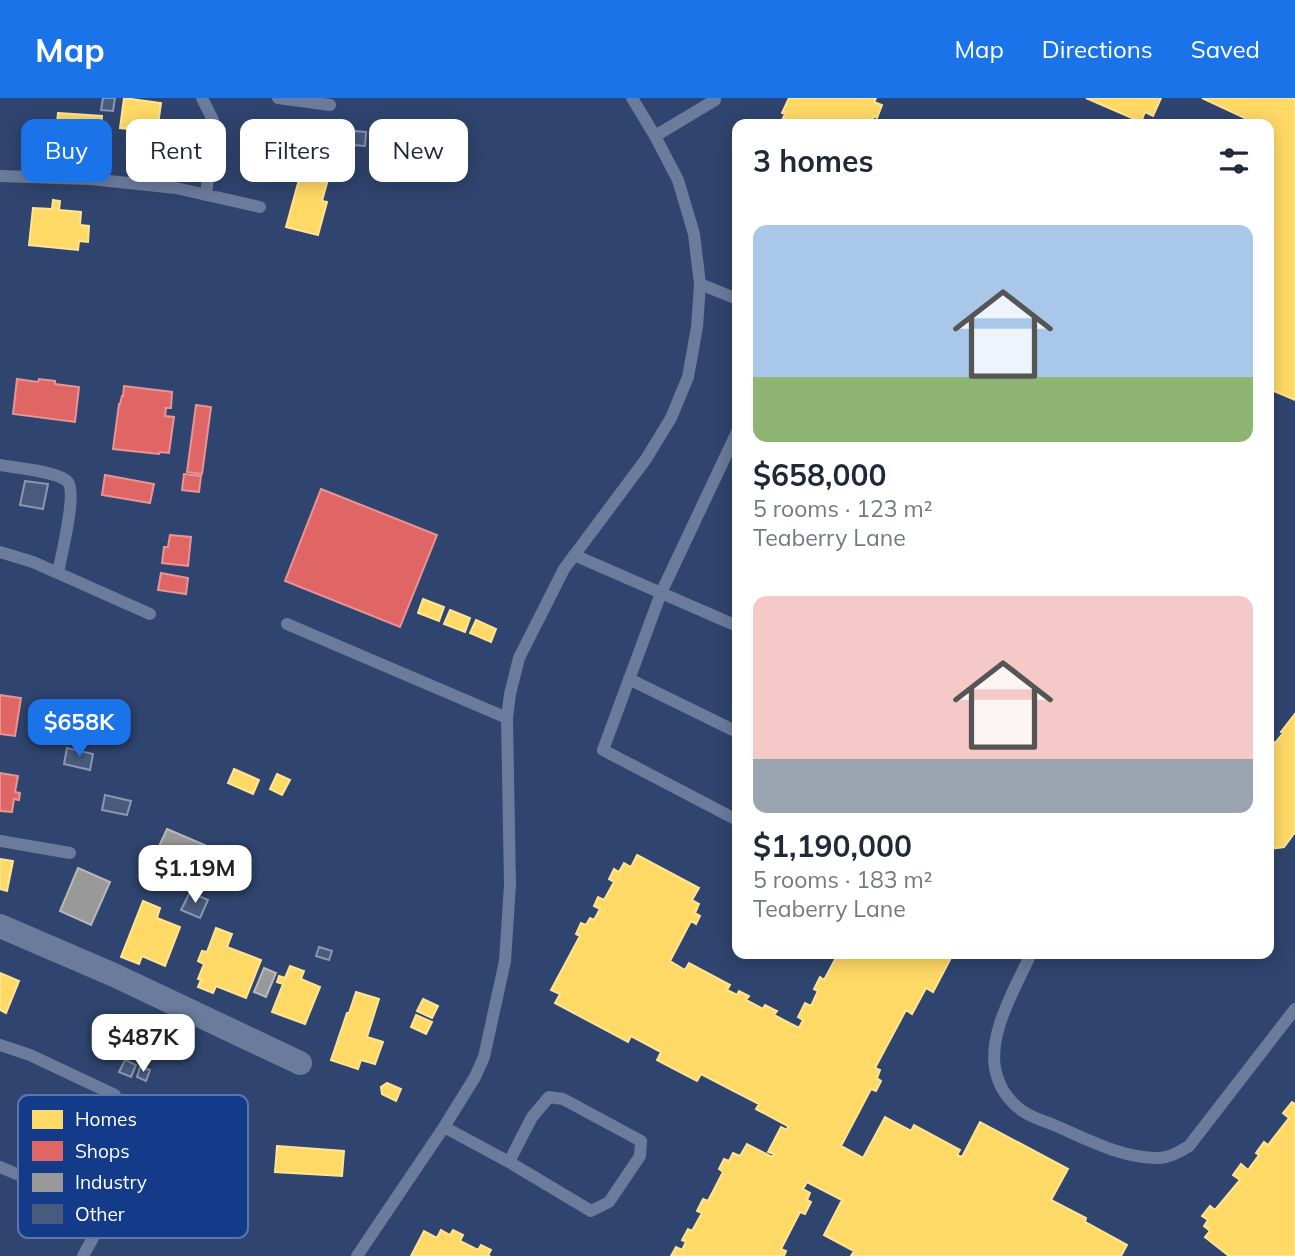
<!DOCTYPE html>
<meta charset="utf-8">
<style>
body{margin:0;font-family:Mulish,sans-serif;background:#f2f2f3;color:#1f2937;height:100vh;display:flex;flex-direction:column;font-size:26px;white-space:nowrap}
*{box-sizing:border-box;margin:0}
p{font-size:23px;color:#747a83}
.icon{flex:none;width:38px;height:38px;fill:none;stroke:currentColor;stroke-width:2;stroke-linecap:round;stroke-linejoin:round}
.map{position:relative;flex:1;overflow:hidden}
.side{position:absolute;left:732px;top:21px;width:542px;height:840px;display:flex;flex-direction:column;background:#fff;border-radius:14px;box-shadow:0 4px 18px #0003}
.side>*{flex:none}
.top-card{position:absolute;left:21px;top:21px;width:606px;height:63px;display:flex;gap:14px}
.price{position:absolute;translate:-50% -60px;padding:0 16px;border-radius:14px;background:#fff;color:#222;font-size:23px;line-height:46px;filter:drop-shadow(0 2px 4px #0008)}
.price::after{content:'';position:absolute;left:50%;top:42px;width:21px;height:16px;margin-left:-10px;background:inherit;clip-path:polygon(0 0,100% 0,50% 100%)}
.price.selected{background:#1a73e8;color:#fff}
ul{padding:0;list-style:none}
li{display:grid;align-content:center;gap:14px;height:371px;padding:0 21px}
li span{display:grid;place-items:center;height:217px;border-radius:14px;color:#555}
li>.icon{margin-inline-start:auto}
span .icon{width:126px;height:126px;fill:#fffc;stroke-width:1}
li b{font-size:30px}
h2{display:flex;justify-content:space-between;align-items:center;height:84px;padding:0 21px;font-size:30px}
.chip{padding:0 24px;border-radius:14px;background:#fff;box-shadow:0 4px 18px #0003;font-size:24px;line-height:63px}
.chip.selected{background:#1a73e8;color:#fff}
header{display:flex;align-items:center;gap:42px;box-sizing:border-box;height:98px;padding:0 35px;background:#1a73e8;color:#fff}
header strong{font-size:33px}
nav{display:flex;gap:38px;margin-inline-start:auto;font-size:24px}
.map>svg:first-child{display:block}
.homes{fill:#ffd966;stroke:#ffe494;stroke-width:2}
.shops{fill:#e06666;stroke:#e99494;stroke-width:2}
.industry{fill:#999;stroke:#b8b8b8;stroke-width:2}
.building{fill:#495b7d;stroke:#8997b1;stroke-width:2}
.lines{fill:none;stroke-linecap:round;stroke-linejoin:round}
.lane{stroke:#6b7b9c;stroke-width:12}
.street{stroke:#6b7b9c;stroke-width:24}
.key{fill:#143b89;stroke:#5a76ac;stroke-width:2}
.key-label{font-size:19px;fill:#fff}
</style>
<header>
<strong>Map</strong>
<nav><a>Map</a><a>Directions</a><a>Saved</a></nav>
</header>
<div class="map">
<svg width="1295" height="1158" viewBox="0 0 1295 1158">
<rect width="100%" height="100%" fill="#2f446e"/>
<!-- homes -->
<path class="homes" d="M124 0 161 5 157 34 120 30Z
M789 0H876L874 4 882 7 877 20 874 18 871 26H780L785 16 782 15Z
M1086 0H1161L1153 18 1145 14 1141 24Z
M1202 0H1295V302L1269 291V26H1242L1245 20Z
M58 15 102 18 100 41 88 40 87 54 54 52 55 40 49 39 50 24 57 25Z
M158 31 205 37 200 74 153 68Z
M300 78 327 85 322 103 327 104 318 137 286 129Z
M53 102 60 103 59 112 81 114 80 127 89 128 88 144 79 143 78 152 29 147 33 110 52 111Z
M423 501 444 509 439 523 418 515Z
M450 512 470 520 465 534 444 526Z
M476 522 496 531 491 544 470 535Z
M1295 616V734L1284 749 1269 751V640L1275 645 1283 635 1281 634Z
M234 671 259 682 253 696 228 685Z
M277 676 290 682 282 697 270 691Z
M637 757 699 790 692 802 699 806 695 815 700 818 696 826 691 823 670 863 685 872 689 865 730 887 727 892 737 897 739 893 749 898 746 902 763 911 765 907 777 913 774 917 799 930 803 922 798 919 805 905 811 908 818 893 814 891 820 879 824 882 838 856H953L933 894 926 890 912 916 906 912 875 970 880 972 877 980 881 983 876 993 871 991 841 1048 863 1060 885 1019 911 1033 914 1027 960 1052 957 1057 962 1059 980 1024 1068 1071 1051 1102 1086 1120 1085 1124 1127 1147 1121 1158H851L854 1153 824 1137 842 1102 807 1084 803 1091 810 1095 807 1102 811 1104 805 1116 800 1114 781 1151 786 1153 784 1158H671L676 1149 682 1152 686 1144 682 1142 688 1131 692 1133 702 1115 697 1113 703 1101 708 1103 723 1074 719 1071 724 1061 729 1063 733 1055 740 1058 747 1046 772 1059 774 1056 768 1054 781 1029 787 1032 788 1028 756 1011 759 1006 701 976 697 983 657 962 661 954 631 938 628 944 555 905 560 896 551 892 580 838 576 836 581 825 586 827 590 820 594 822 600 811 594 808 598 799 604 802 614 784 609 781 614 771 619 774 624 765 631 769Z
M0 761 13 763 7 793 0 791Z
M143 803 160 810 157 820 180 829 165 868 142 858 139 866 121 859Z
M216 830 232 836 227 849 261 862 246 900 216 888 213 895 198 889 201 882 198 881 204 866 198 863 202 853 207 854Z
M290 868 304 873 301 881 320 889 305 926 272 914 283 886 277 884 279 878 285 880Z
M0 875 19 883 6 915 0 912Z
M356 894 379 901 367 939 383 944 375 966 361 962 358 971 331 962 347 915H349Z
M423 901 438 908 432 920 417 913Z
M416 917 432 924 426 936 411 929Z
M387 985 401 991 396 1003 382 996 381 989Z
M1292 1004 1295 1006V1158H1229L1205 1139 1210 1133 1204 1128 1208 1122 1202 1118 1210 1108 1215 1112 1240 1082 1233 1077 1241 1066 1248 1072 1259 1057 1256 1055 1264 1044 1268 1047 1289 1020 1283 1015Z
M277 1048 344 1053 342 1078 275 1074Z
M441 1132 450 1137 453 1132 463 1137 460 1143 478 1152 481 1147 491 1152 488 1157 490 1158H411L424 1133 437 1140Z"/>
<!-- shops -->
<path class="shops" d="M17 281 38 284 39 281 55 283V286L79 289 75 324 13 316Z
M124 288 172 294 171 310H166L165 318 174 319 169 355 160 354 159 356 113 351 119 306H120L122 298H123Z
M196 307 211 309 202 376 187 374Z
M184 376 201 378 199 394 182 392Z
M105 377 154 386 150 405 102 397Z
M321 391 437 437 400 529 285 483Z
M170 437 191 439 188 468 162 465 164 449H168Z
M161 475 188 480 186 496 158 492Z
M0 597 21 600 15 638 0 636Z
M0 675 18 678 15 694 20 695 19 702 14 701 12 714 0 713Z"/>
<!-- industry -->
<path class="industry" d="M167 731 214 751 201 779 154 759Z
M78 770 110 784 91 827 60 813Z
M264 870 276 875 266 899 254 894Z"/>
<!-- building -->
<path class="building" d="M103 0H115L113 13 101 12Z
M325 27 340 28 338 46 323 44Z
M342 32 366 34 365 48 340 46Z
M146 35 155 36 153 48 143 47Z
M25 383 48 386 43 411 20 407Z
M67 650 93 656 90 672 64 666Z
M105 697 131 703 127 717 102 712Z
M190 794 208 802 200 820 181 812Z
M319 849 332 853 329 862 316 858Z
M125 962 136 967 131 979 119 974Z
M140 969 150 972 146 983 137 979Z"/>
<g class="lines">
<!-- lane -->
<path class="lane" d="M202 0 213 22 212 46 206 97
M278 0 330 7
M655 38 715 2
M0 78 90 81 176 90 260 109
M700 186 737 201
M737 334 661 495 603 652 737 722
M0 367C15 370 58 373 68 384 77 396 61 458 58 475
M0 454 33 464 150 516
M574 457 737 528
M287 526 507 620
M629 581 737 634
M0 743 70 755
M1031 856C1015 890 983 943 998 981 1002 994 1013 1007 1024 1014 1033 1020 1044 1023 1054 1027 1087 1041 1123 1061 1160 1060 1171 1059 1180 1054 1189 1048L1295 911
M0 947 30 957 115 997
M549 999 563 1001 641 1043 640 1058 609 1104 591 1113 509 1064 532 1019Z
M444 1029 509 1064
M0 1069 79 1102 95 1114 93 1140 83 1158
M357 1158 444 1029 475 979 484 959 505 863 510 787 507 620 510 596 519 560 564 471 646 361 671 320 688 279 697 229 700 186 694 136 678 82 655 38 632 0"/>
<!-- street -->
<path class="street" d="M0 828 114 877 300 965"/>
</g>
<!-- legend -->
<rect x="18" y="997" width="230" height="143" rx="10" class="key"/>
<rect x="32" y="1012" width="31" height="19" fill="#ffd966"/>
<rect x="32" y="1043" width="31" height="20" fill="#e06666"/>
<rect x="32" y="1075" width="31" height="19" fill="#999"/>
<rect x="32" y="1106" width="31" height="20" fill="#495b7d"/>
<g class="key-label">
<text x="75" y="1028">Homes</text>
<text x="75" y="1060">Shops</text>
<text x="75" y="1091">Industry</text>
<text x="75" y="1123">Other</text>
</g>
</svg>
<b class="price selected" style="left:79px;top:661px">$658K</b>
<b class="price" style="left:195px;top:807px">$1.19M</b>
<b class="price" style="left:143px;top:976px">$487K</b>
<div class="top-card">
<a class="chip selected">Buy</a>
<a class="chip">Rent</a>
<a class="chip">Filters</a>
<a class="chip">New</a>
</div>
<section class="side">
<h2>3 homes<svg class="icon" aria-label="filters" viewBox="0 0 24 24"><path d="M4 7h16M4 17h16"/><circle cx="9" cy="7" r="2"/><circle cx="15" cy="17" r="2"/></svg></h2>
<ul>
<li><span style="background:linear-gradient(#a9c7e8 70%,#8fb573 0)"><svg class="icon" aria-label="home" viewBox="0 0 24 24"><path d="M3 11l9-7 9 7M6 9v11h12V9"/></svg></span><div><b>$658,000</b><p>5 rooms · 123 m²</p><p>Teaberry Lane</p></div></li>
<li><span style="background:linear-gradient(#f6c9c9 75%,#9aa5b1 0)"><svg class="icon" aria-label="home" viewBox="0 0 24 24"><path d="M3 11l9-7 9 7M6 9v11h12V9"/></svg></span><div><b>$1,190,000</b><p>5 rooms · 183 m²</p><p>Teaberry Lane</p></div></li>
</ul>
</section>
</div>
